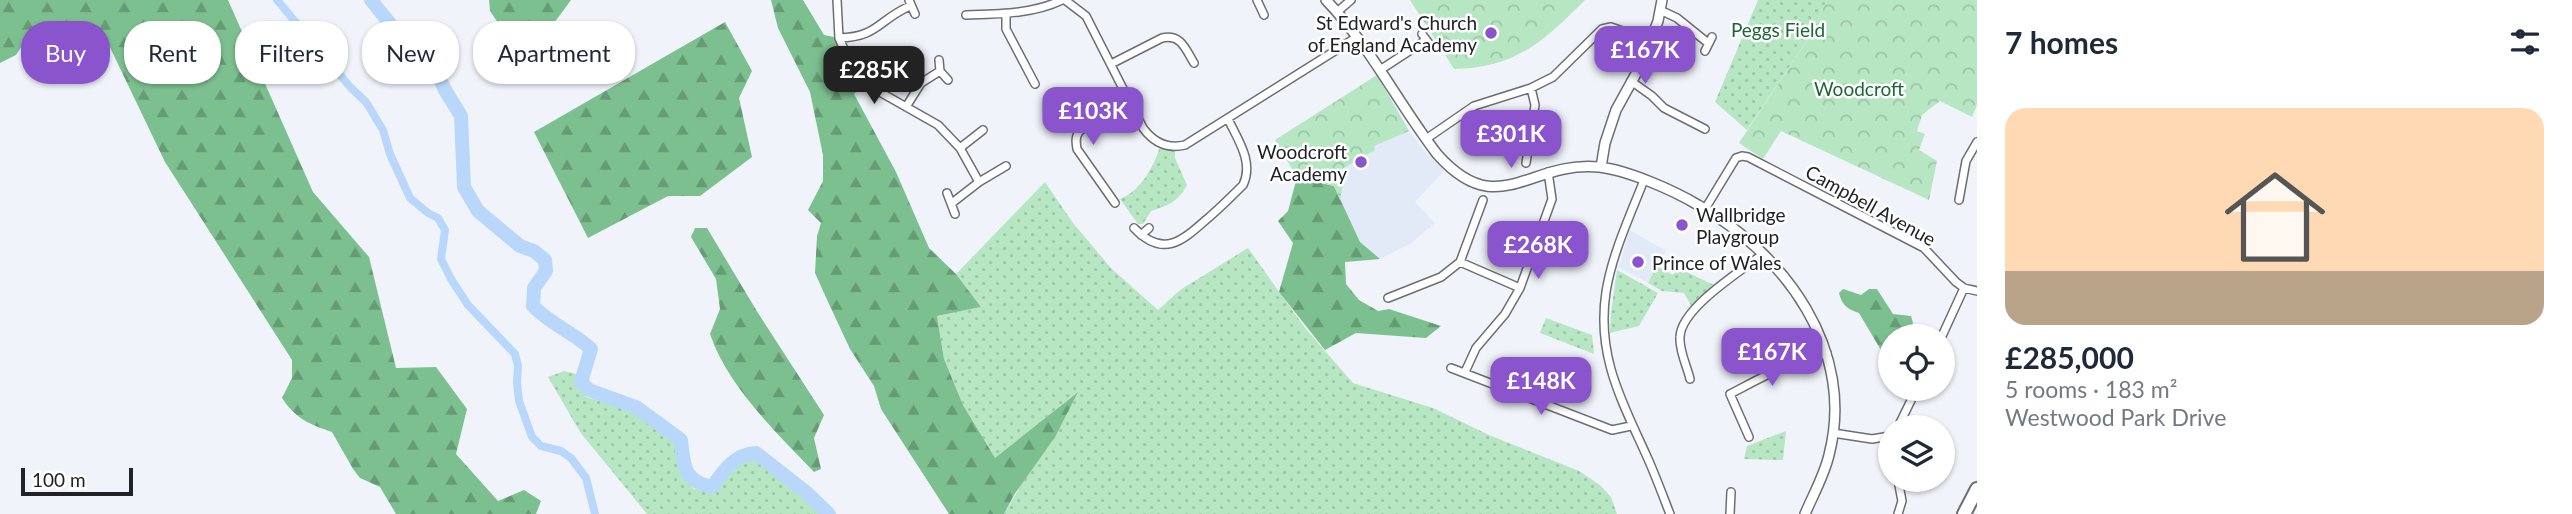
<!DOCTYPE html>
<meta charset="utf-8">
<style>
body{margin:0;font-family:Lato,sans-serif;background:#f2f2f3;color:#1f2937;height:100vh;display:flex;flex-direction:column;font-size:26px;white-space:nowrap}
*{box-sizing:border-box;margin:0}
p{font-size:23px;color:#747a83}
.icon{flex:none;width:38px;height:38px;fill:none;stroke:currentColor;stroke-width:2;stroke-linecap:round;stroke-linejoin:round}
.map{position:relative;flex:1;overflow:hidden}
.panel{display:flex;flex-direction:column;background:#fff;width:595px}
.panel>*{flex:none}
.guide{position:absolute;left:21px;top:21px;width:665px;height:63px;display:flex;gap:14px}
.controls{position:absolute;left:1878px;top:324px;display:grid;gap:14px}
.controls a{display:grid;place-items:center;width:77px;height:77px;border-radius:50%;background:#fff;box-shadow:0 2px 5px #0004;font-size:35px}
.scale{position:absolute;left:21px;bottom:18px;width:112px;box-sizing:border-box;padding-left:7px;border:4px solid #212225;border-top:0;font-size:19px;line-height:24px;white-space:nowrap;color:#212225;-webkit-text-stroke:5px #fff;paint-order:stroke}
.price{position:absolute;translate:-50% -60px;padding:0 16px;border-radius:14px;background:#8a54cc;color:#fff;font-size:23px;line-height:46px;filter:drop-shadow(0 2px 4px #0008)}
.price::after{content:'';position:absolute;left:50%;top:42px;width:21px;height:16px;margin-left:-10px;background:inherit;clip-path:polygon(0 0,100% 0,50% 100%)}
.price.selected{background:#222;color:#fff}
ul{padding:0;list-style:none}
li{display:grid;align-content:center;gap:14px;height:371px;padding:0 28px}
li span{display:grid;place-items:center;height:217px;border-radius:21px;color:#555}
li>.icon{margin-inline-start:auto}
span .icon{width:126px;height:126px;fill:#fffc;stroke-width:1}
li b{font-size:30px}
h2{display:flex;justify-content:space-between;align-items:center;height:84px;padding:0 28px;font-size:30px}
.tag{padding:0 24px;border-radius:28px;background:#fff;box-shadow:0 2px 5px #0004;font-size:24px;line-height:63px}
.tag.selected{background:#8a54cc;color:#fff}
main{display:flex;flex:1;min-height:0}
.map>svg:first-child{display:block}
.built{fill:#e1eaf6}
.grass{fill:url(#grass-dots)}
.forest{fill:url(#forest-firs)}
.park{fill:url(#park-crowns)}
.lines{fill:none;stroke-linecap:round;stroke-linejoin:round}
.canal{stroke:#b8d7fa;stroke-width:8}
.river{stroke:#b8d7fa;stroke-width:14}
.minor-casing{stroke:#6b6f74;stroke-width:10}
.tertiary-casing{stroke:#6b6f74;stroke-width:12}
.trunk-casing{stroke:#6b6f74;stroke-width:16}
.minor{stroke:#fff;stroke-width:7}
.tertiary{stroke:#fff;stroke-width:9}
.trunk{stroke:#fff;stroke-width:12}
.poi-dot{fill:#8a54cc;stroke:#fff;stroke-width:2.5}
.labels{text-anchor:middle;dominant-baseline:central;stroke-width:5;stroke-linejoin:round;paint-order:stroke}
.poi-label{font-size:19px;fill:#212225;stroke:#fff;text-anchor:end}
.park-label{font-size:19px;fill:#1d6538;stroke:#fff}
.street-label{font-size:19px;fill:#212225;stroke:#fff}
</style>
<main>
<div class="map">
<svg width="1977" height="514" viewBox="0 0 1977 514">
<defs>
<pattern id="grass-dots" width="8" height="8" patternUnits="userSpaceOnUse" patternTransform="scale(1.75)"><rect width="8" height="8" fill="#b7e6c2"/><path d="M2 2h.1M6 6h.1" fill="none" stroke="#9dc5a7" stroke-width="1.8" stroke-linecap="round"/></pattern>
<pattern id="forest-firs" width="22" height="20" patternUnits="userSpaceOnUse" patternTransform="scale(1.75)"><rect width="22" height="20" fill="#7dc090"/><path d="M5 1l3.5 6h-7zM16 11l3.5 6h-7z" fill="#669c75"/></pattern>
<pattern id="park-crowns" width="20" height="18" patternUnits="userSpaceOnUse" patternTransform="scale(1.75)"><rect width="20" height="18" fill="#b7e6c2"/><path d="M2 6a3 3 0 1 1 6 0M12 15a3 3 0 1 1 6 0" fill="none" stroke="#9dc5a7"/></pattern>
</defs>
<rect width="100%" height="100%" fill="#f0f4fa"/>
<!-- built -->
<path class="built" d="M1377 75 1409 131 1425 152 1444 171 1415 202 1435 223 1410 244 1380 259 1345 262 1275 140Z
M1630 230 1666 251 1648 283 1619 267Z"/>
<!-- grass -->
<path class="grass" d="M1758 0H1827L1812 33 1747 130 1715 102Z
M1161 144 1175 147V158L1187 185C1179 201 1168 206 1151 211L1143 224H1138L1120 199C1142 190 1154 166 1161 144Z
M1045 182 1073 223 1111 268 1158 310 1180 290 1248 248 1305 328 1353 383 1433 408 1489 435 1579 471 1600 485 1611 497 1617 514H1004L1076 393 995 459 963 405 944 359 937 316 981 307 956 274Z
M1657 266 1673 275 1678 268 1716 286 1692 307 1684 293 1662 291 1648 283Z
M1617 270 1658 293 1639 326 1610 333 1611 312Z
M1546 318 1592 335 1594 354 1540 333Z
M564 371 580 375V390L586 397 630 410 677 441 683 476 694 489C722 493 725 478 743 460L755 459 789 486 820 514H647L580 432 548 377Z
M1786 431 1783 460 1744 459 1747 446Z"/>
<!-- forest -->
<path class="forest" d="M0 0H228L313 192 369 257 396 368 436 367 467 409 456 454 498 501 524 490 541 501 536 514H396L380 487 360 478 353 469 332 432C309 424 296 419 282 398L292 378V360L165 162 105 37C83 37 64 42 48 24H37L16 55 0 63Z
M489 0H571L543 38 519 54 490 11Z
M771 0H803L824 35 839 38 864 83 854 94 896 172 929 248 956 274 981 307 937 316 944 359 963 405 995 458 1078 392 1055 437 1014 495 1004 514H949L881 409 874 386 850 349 829 304 815 273 817 236 821 223 808 210 823 181V155L810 92 778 28Z
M725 22 752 71 739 98 752 157 700 196H668L588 238 534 132Z
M1297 177 1334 186 1360 242 1380 259 1345 262 1346 284 1359 300 1378 311 1389 309 1441 326 1426 338 1356 333 1325 350 1279 292 1293 243 1278 221 1288 211Z
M695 228H707L758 313 824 415 814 438 821 469 814 472C776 432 728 387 710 334L720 309 716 279 691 237Z
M1843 289 1861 295 1869 289H1877L1893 314 1911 316 1913 323 1910 329 1900 332 1897 336H1890V349L1885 357 1859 313C1847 309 1842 305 1839 293Z"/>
<!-- park -->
<path class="park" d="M1410 0H1585C1544 41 1516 68 1454 69Z
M1827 0H1977V105L1972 117 1940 101 1922 115 1917 131 1925 134 1919 150 1937 161 1929 200 1781 131 1763 159 1739 143 1812 33Z
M1377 75 1409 131 1374 146 1375 150 1340 170 1344 177 1340 200 1334 186 1297 177 1275 140Z"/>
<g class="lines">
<!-- canal -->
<path class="canal" d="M277 0 351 88 366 102 383 130 390 154 410 198 428 213 438 218 445 230 441 259 451 279 468 305 515 354 518 366 517 382 519 401 532 437 541 446 561 451 571 458 586 478 595 514"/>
<!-- river -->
<path class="river" d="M371 0 407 45 429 55 445 90 461 116 464 187 478 211 520 246 534 251 545 260 546 271 534 288 533 306C550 324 573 332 591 349L581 382 589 390 636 407 681 440C684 466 683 481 712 487 724 470 735 454 756 453L807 493 829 514"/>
<!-- minor casing -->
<g class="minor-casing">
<path id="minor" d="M837 0 839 38 852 67 864 83 938 125 960 148 979 182
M909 0 915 14
M1065 0 1086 16 1143 128C1154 143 1168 149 1185 145L1357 37
M1257 0 1264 15
M1660 10 1677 18 1708 43
M1337 12 1351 0
M1006 14V29L1035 84
M966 15C998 14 1033 14 1062 0
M1422 34 1431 46
M839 38C878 37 878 20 910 6
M1705 51 1712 37
M939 60 940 71 948 80
M1111 64 1162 38C1181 34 1185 48 1194 63
M1380 70 1426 40
M1631 81 1652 96 1664 108 1705 129
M906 107 921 83 940 71
M1426 139 1474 106 1531 88 1553 77 1602 29 1611 27 1651 41
M960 148 983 130
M1526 163 1535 105 1531 88
M1644 180C1630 216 1612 254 1606 292 1596 357 1623 403 1648 459 1656 477 1663 496 1670 514
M947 193 955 214
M1959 200 1966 161 1977 142
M952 203 979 182 1006 166
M1115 203 1077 149C1076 143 1075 137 1079 132 1089 121 1117 111 1131 105
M1705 209 1736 158 1742 156 1748 157 1924 248 1956 282 1964 288 1977 291
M1134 228C1163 258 1181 242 1207 219 1220 208 1232 196 1243 185 1254 162 1238 140 1228 119
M1141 235 1149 228
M1460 262 1520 288
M1388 298 1441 277 1460 262 1483 200
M1942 336 1964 288
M1451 368 1612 430 1631 426
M1465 372 1476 348 1505 314 1520 288 1552 199 1548 172
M1690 379C1687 366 1679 351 1680 337 1681 308 1741 271 1763 254
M1898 427 1917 388
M1833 433 1872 439 1890 436
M1749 437 1730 394C1761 378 1792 360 1827 353
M1885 438 1890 455
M1730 514 1731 492
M1898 514 1902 501 1898 480"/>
</g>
<!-- tertiary casing -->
<g class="tertiary-casing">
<path id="tertiary" d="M1326 0C1370 46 1398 103 1437 154 1498 223 1529 160 1599 167 1627 170 1673 190 1698 205 1785 254 1856 350 1829 455 1824 476 1813 495 1805 514
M1601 167 1605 143 1616 110 1643 61 1658 21 1662 0"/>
</g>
<!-- trunk casing -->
<g class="trunk-casing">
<path id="trunk" d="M1964 514 1977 489"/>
</g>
<!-- minor -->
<use href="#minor" class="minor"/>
<!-- tertiary -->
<use href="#tertiary" class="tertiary"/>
<!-- trunk -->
<use href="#trunk" class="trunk"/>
</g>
<!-- markers -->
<g class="poi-dot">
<circle cx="1491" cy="33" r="7"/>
<circle cx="1361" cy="162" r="7"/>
<circle cx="1682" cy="225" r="7"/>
<circle cx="1638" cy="262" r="7"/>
</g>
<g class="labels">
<!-- poi labels -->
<g class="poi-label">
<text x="1477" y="22">St Edward's Church<tspan x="1477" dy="22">of England Academy</tspan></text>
<text x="1347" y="151">Woodcroft<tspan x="1347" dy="22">Academy</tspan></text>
<text x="1696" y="214" text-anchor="start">Wallbridge<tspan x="1696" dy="22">Playgroup</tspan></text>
<text x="1652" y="262" text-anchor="start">Prince of Wales</text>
</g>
<!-- park labels -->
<g class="park-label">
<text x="1778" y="29">Peggs Field</text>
<text x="1859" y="88">Woodcroft</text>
</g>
<!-- street labels -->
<g class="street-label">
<text transform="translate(1871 205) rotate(29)">Campbell Avenue</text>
</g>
</g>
</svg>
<div class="controls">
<a><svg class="icon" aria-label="locate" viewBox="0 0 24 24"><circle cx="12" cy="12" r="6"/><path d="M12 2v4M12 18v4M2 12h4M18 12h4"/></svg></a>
<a><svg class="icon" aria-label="layers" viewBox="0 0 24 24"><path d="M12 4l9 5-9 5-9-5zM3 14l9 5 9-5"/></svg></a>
</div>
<div class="scale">100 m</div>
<b class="price" style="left:1645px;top:86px">£167K</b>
<b class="price selected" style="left:874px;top:106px">£285K</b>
<b class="price" style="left:1093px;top:147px">£103K</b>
<b class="price" style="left:1511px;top:170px">£301K</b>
<b class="price" style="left:1538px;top:281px">£268K</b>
<b class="price" style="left:1772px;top:388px">£167K</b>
<b class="price" style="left:1541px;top:417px">£148K</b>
<div class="guide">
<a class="tag selected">Buy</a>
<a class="tag">Rent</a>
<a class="tag">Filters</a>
<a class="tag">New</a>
<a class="tag">Apartment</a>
</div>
</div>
<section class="panel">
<h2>7 homes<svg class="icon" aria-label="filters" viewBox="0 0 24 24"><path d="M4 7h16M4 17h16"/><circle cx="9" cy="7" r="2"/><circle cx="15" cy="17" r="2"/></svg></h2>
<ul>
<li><span style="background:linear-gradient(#ffd9b3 75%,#b9a48a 0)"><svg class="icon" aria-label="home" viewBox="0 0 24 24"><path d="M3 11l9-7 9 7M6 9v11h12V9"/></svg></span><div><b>£285,000</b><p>5 rooms · 183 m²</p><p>Westwood Park Drive</p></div></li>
</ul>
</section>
</main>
